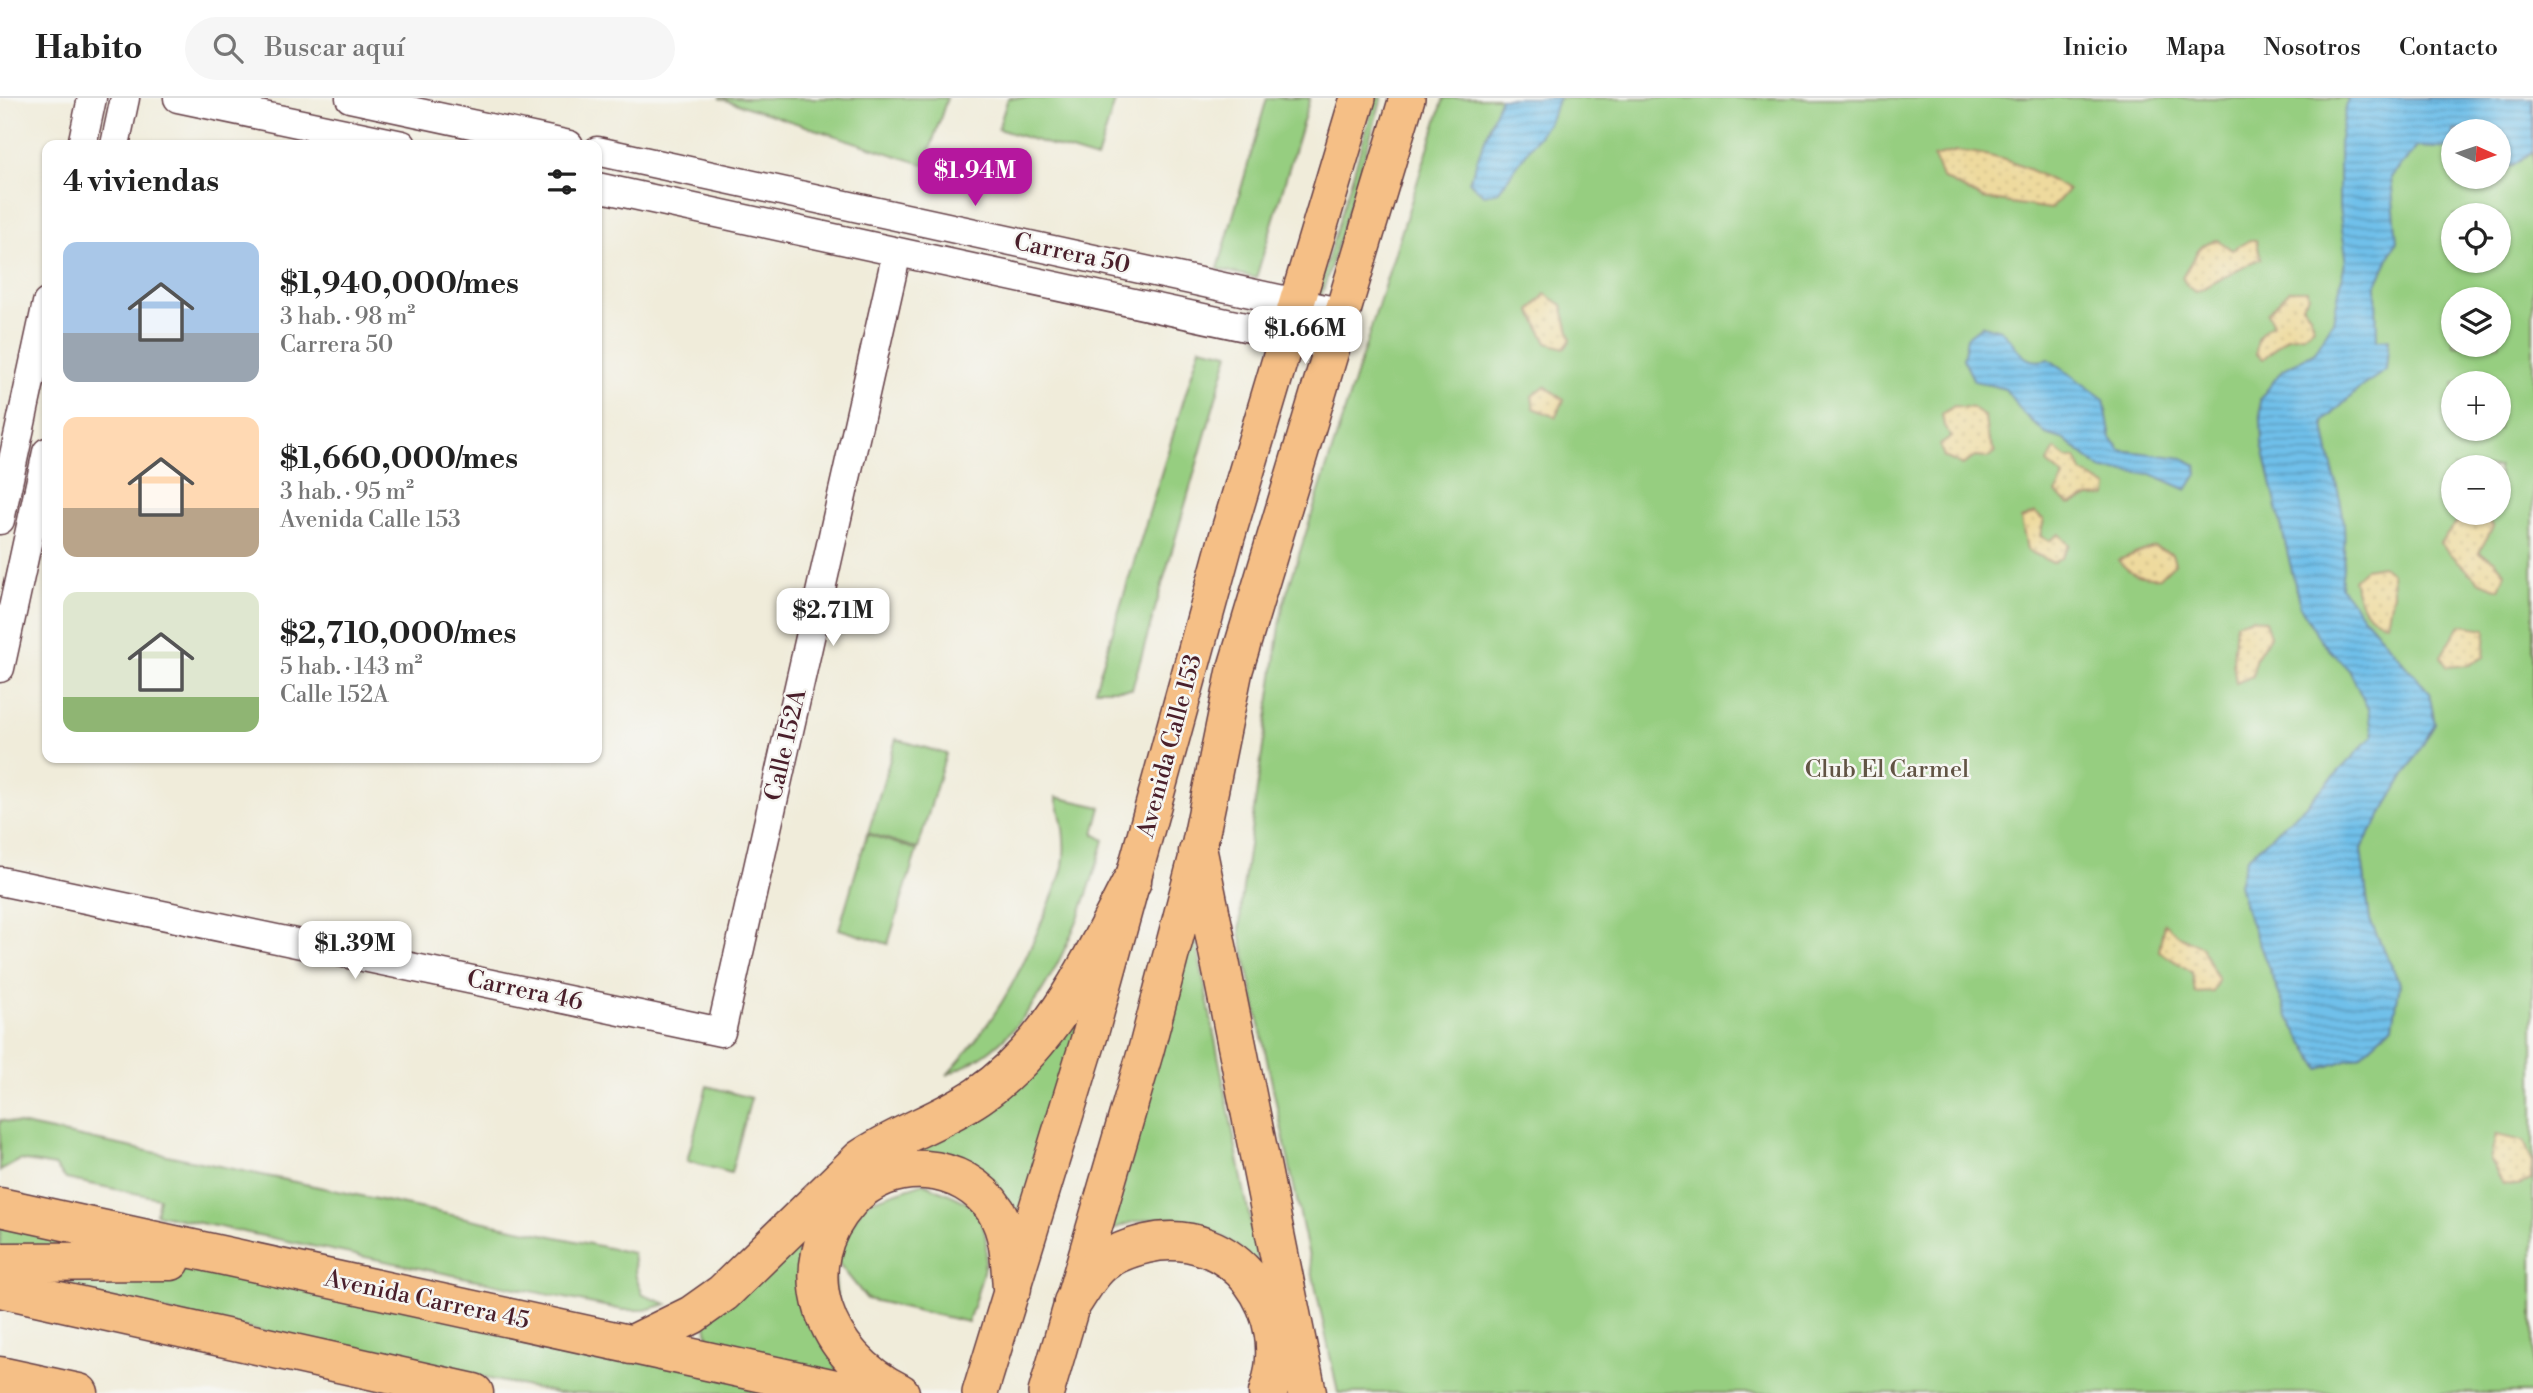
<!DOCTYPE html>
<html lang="es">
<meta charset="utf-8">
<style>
body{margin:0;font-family:"Libre Bodoni",serif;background:#f6f6f6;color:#222;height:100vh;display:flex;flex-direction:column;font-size:26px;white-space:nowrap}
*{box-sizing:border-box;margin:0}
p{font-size:23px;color:#767676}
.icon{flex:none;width:38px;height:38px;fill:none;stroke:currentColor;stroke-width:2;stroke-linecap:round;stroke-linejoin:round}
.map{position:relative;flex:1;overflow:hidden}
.drawer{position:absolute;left:42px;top:42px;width:560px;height:623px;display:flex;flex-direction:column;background:#fff;border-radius:14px;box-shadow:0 2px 5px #0004}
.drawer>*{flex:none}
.needle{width:46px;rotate:93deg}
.fabs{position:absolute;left:2441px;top:21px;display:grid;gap:14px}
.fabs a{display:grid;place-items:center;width:70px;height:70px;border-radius:50%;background:#fff;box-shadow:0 2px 5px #0004;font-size:35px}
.price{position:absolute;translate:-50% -60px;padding:0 16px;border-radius:14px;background:#fff;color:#222;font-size:23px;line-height:46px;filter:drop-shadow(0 2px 4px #0008)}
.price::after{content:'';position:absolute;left:50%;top:42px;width:21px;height:16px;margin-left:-10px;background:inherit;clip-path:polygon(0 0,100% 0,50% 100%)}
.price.selected{background:#b5179e;color:#fff}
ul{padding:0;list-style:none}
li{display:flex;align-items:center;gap:21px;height:175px;padding:0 21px}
li span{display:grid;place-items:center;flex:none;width:196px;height:140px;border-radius:14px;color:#555}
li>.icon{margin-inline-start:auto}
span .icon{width:84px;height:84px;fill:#fffc;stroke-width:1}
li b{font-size:30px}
h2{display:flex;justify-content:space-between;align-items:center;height:84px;padding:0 21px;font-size:30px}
header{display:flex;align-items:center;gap:42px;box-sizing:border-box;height:98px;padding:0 35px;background:#fff;border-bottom:2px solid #e0e0e0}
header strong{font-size:33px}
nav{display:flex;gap:38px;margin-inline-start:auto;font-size:24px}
.search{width:490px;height:63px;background:#f6f6f6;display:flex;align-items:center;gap:18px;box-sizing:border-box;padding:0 24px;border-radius:38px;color:#767676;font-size:26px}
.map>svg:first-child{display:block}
.green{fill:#96ce80;stroke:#707656;stroke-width:2;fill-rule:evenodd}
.sand{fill:url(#sand-dots);stroke:#9c7c64;stroke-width:2}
.water{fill:url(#water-rules);stroke:#5c708a;stroke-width:2}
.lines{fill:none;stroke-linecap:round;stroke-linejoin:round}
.minor-casing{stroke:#633e45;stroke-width:31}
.major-casing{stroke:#633e45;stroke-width:38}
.highway-casing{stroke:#633e45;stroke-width:41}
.minor{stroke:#fff;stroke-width:28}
.major{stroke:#f5bf86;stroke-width:35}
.highway{stroke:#f5bf86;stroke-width:38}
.labels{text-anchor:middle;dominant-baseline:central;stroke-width:5;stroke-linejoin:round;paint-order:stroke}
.street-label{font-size:24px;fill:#4a1f2b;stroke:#f6f6f2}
.park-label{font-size:24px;fill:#615444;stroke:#f6f6f2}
</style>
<header>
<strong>Habito</strong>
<div class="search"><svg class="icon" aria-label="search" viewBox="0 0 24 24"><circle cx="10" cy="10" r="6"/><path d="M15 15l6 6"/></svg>Buscar aquí</div>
<nav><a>Inicio</a><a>Mapa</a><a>Nosotros</a><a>Contacto</a></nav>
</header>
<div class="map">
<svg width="2533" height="1295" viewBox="0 0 2533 1295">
<defs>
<pattern id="sand-dots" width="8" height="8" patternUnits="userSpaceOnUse" patternTransform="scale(1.75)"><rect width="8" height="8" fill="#eeda9e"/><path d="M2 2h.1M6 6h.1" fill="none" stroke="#cebb88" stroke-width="1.8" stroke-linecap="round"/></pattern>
<pattern id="water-rules" width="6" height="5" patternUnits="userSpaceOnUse" patternTransform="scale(1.75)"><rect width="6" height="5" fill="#6fc0ea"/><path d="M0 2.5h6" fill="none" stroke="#5d9bbe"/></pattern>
</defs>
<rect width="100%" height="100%" fill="#f6f6f2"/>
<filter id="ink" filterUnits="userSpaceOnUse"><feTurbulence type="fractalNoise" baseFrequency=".0143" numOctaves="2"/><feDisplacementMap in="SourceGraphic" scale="14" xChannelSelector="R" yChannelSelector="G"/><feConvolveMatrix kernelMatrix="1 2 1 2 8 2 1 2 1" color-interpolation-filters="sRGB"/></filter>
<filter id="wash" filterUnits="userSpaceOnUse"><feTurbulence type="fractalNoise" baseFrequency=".00686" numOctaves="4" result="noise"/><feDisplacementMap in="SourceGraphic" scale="28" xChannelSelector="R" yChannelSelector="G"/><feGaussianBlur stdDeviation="1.57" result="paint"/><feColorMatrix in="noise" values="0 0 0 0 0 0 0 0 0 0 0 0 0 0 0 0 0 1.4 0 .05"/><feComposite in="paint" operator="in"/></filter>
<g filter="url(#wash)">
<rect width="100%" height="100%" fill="#f0ecda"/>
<!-- green -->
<path class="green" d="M719 0H947L925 67Z
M1008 0H1116L1097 61 998 31Z
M1267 0H1310L1256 180 1218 171Z
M1376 0H1382L1309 239 1305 237Z
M1444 0H2533V1295H1338L1240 835 1241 804 1283 507ZM2454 33H2499V79H2454ZM2454 117H2499V163H2454ZM2454 201H2499V247H2454ZM2454 285H2499V331H2454ZM2454 369H2499V415H2454Z
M1200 249 1229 255 1132 591H1095Z
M896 641 946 656 918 751 868 735Z
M1056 699 1101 709 1094 736 1104 742C1084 814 1048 911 985 956 974 964 960 970 947 977 992 926 1016 886 1042 823 1049 806 1059 786 1063 768 1067 744 1062 721 1056 699Z
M867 736 917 752 888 846 839 831Z
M1192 822 1259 1169C1216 1125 1170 1106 1111 1132Z
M1087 901 1018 1130 1001 1093 877 1066Z
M707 988 751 1000 731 1075 687 1063Z
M0 1022 633 1155 636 1179 643 1197 667 1206 645 1212H623L156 1116 159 1100 66 1081 55 1068 20 1062 0 1073Z
M924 1085C937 1092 962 1099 972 1109 1001 1141 978 1190 968 1224L867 1201 834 1160 864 1105Z
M829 1102 843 1280 711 1251 705 1223Z
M0 1124 120 1150 0 1159Z
M224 1168 807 1295H557L35 1186 37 1174Z"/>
<!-- sand -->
<path class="sand" d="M1957 53C2000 56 2032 71 2068 92L2051 111 1983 101 1942 80 1934 59Z
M2218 142 2232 152 2250 142H2256L2261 160 2196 194 2187 188 2182 179C2195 162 2195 145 2218 142Z
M2290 192H2307L2309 198 2302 207 2310 217 2313 229 2303 237 2287 239 2263 261 2256 256C2257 240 2259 234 2273 226L2267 215Z
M1545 196 1562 207 1571 241 1565 250 1547 245 1531 213Z
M1545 288 1564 302 1555 319 1534 310 1532 298Z
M1954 308 1972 310 1985 319 1987 337 1995 354 1987 360 1975 359 1962 367 1944 359 1940 347 1952 339 1944 328 1942 316Z
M2055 351 2067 360H2076L2082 374 2108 389 2107 398 2090 399 2069 406 2056 395 2064 379 2047 365Z
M2035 415 2044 422 2040 438 2049 443 2059 436 2069 447 2061 460 2053 465 2027 452 2021 421Z
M2488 418 2493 429 2479 454 2494 462 2505 475 2499 491 2478 483 2440 445 2459 422Z
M2154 449 2172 456 2175 465 2161 479C2142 480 2130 477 2118 462Z
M2382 468 2392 475 2393 495 2387 525C2364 522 2359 502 2353 482L2365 471Z
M2252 520 2265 523 2270 538 2255 562 2253 578 2236 585 2233 564 2236 525Z
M2460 527 2486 531 2484 559 2469 567 2446 569 2441 558Z
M2164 825 2181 839 2202 849 2218 882 2213 894 2195 895 2192 874 2159 853Z
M2496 1037 2524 1043 2532 1064 2531 1082 2518 1087 2503 1086 2490 1062Z"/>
<!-- water -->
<path class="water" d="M1500 0H1559L1550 22 1498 94 1484 97 1469 84Z
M2348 0H2533V53L2513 68 2499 70V33H2454L2453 51 2417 49 2391 79 2397 143 2376 188 2377 242 2389 241 2386 272 2360 290 2324 324C2327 353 2335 378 2341 406 2347 433 2344 461 2341 489L2364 519 2429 594 2435 626 2361 751 2370 822 2400 886 2393 928 2361 957 2320 971 2289 921 2246 813 2239 786 2246 761 2304 709 2373 638 2368 611 2349 572 2320 542 2300 508 2262 346 2260 301 2282 272 2315 254 2333 223 2346 159 2339 110V45Z
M1983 227C1988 229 1995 230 2000 232 2019 245 2019 270 2049 261L2104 301 2111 340 2120 352 2183 360 2196 367 2197 376 2187 392 2151 376 2102 372 2065 342 2046 336 2023 315 2005 291 1974 283 1963 261 1967 239Z"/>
</g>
<g filter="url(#ink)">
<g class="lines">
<!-- minor casing -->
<g class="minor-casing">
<path id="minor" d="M178 0 402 47
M350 0 569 47
M82 47 92 0
M115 47 125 0
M597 53 1343 215
M597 89 1333 248
M0 422 47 205
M0 570 47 354
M0 783 721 934 897 154"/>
</g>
<!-- major casing -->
<g class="major-casing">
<path id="major" d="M980 1295 1090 937 1227 439 1358 0
M1046 1295 1146 952 1198 754 1235 572 1407 0"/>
</g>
<!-- highway casing -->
<g class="highway-casing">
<path id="highway" d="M1198 754 1307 1295
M0 1109 854 1295
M0 1164 171 1163
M0 1190 474 1295
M1073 1204C1081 1192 1088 1179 1098 1169 1111 1156 1129 1150 1146 1146 1235 1126 1297 1215 1268 1295
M631 1247 692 1217 723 1195 861 1061C898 1036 941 1023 978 998 1053 947 1092 860 1132 783
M0 1278 79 1295
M900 1295C825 1259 788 1171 849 1103 889 1057 964 1063 996 1113 1010 1136 1010 1165 1012 1190"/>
</g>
<!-- minor -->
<use href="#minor" class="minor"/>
<!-- major -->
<use href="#major" class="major"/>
<!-- highway -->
<use href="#highway" class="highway"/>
</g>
</g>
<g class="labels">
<!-- street labels -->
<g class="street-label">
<text transform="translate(1072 156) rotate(12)">Carrera 50</text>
<text transform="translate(786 647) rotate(-77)">Calle 152A</text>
<text transform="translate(1170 648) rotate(-75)">Avenida Calle 153</text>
<text transform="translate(525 893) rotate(12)">Carrera 46</text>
<text transform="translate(427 1202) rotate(12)">Avenida Carrera 45</text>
</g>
<!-- park labels -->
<g class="park-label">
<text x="1887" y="672">Club El Carmel</text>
</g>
</g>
</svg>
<div class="fabs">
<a><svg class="needle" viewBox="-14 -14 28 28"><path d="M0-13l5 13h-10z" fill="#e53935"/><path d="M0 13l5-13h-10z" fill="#767676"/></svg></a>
<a><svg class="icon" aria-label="locate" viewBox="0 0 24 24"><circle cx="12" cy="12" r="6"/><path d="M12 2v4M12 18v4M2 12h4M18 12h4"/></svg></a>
<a><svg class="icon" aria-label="layers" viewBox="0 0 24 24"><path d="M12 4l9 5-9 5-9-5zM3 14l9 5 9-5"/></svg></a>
<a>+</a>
<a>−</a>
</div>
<b class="price selected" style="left:975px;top:110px">$1.94M</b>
<b class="price" style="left:1305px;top:268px">$1.66M</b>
<b class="price" style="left:833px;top:550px">$2.71M</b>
<b class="price" style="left:355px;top:883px">$1.39M</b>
<section class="drawer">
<h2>4 viviendas<svg class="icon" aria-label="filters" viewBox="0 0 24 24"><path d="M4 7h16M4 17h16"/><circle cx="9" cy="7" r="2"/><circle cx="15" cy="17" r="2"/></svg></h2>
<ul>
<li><span style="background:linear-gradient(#a9c7e8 65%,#9aa5b1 0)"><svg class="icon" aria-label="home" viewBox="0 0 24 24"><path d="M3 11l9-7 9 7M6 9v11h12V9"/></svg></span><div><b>$1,940,000/mes</b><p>3 hab. · 98 m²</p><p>Carrera 50</p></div></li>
<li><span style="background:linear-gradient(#ffd9b3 65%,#b9a48a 0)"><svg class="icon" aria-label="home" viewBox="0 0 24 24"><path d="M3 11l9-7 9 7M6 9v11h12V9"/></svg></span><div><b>$1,660,000/mes</b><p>3 hab. · 95 m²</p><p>Avenida Calle 153</p></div></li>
<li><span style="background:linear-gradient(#dfe7d0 75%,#8fb573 0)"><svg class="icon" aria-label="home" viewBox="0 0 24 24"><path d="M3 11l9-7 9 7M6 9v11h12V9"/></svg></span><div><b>$2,710,000/mes</b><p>5 hab. · 143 m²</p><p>Calle 152A</p></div></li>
</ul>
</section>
</div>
